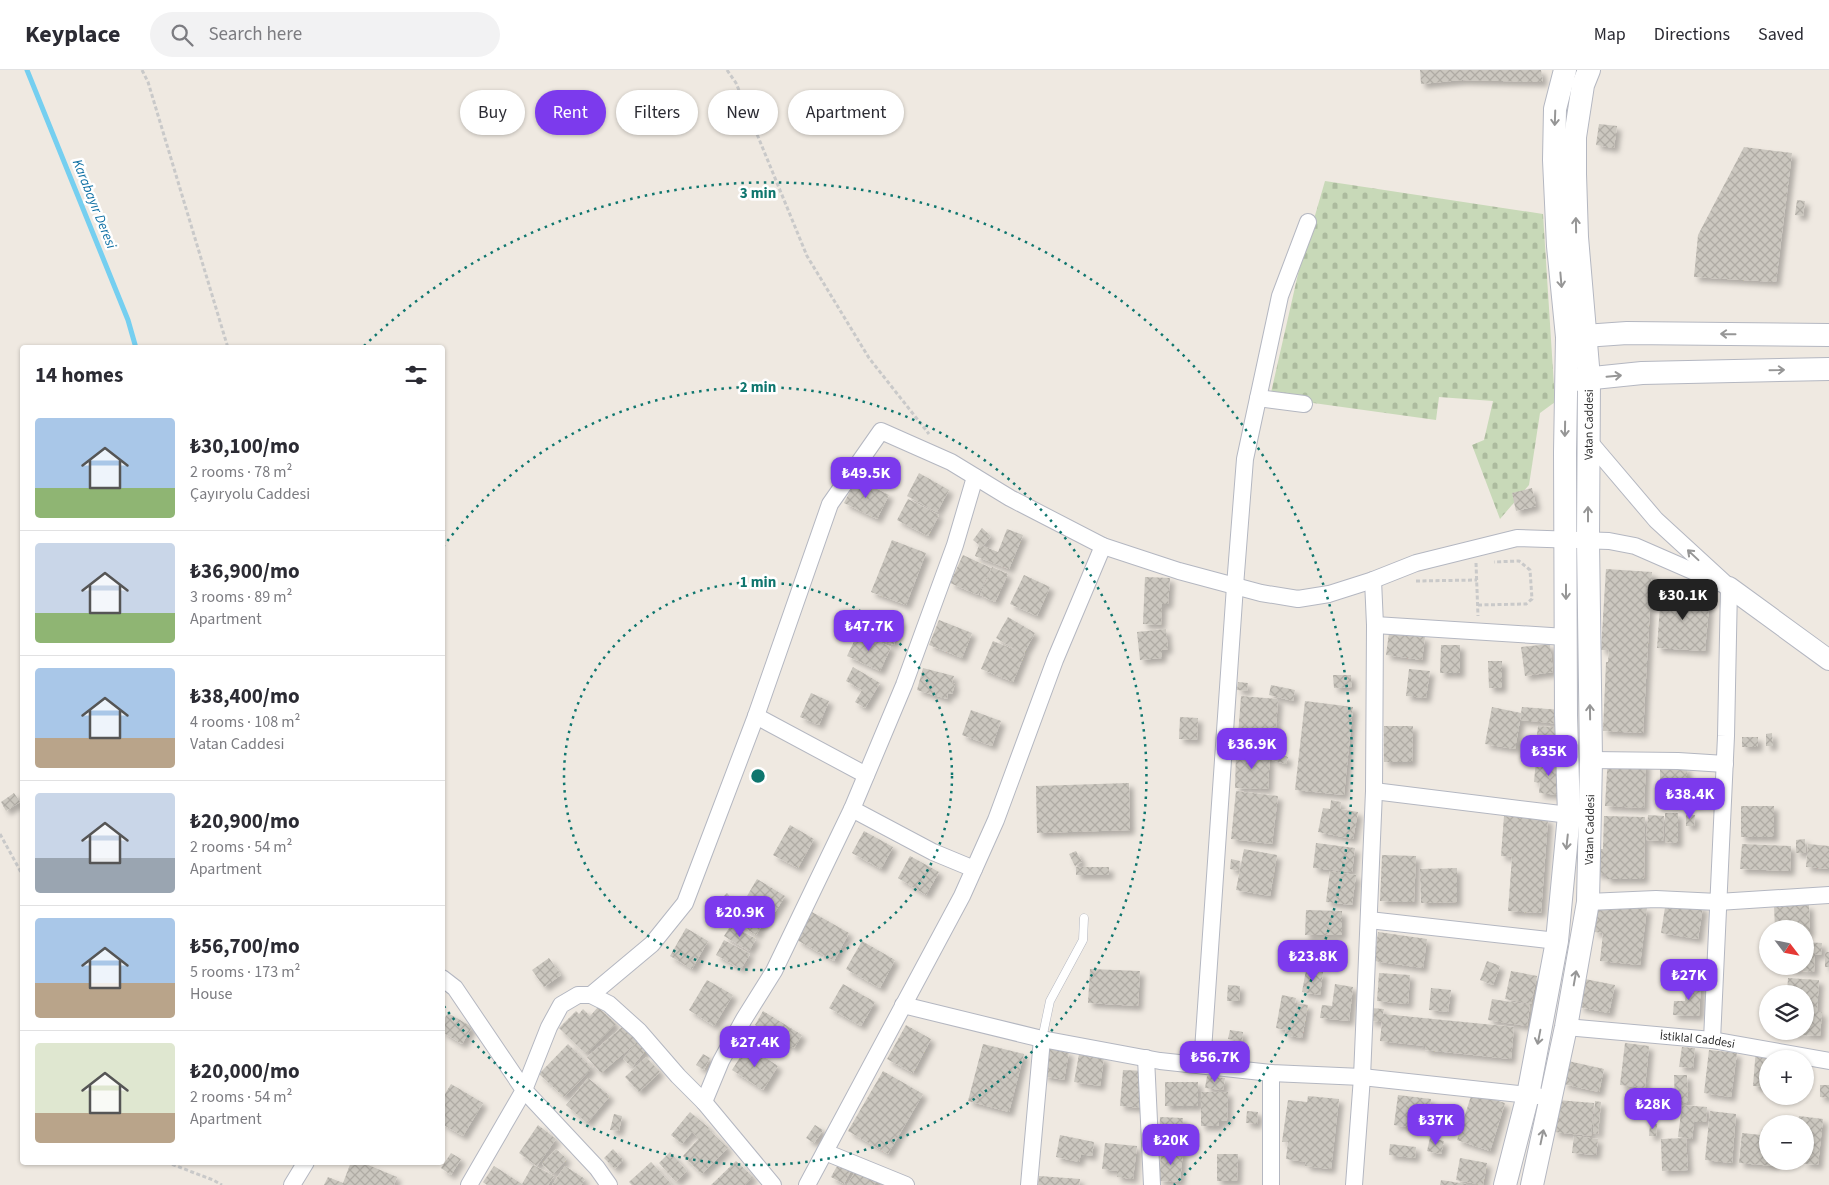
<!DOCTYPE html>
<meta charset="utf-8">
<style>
body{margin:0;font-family:"Source Sans 3",sans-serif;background:#f2f2f3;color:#2b2b33;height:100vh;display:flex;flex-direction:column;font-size:19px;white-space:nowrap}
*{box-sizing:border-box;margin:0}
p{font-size:16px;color:#7c7c81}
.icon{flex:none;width:28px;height:28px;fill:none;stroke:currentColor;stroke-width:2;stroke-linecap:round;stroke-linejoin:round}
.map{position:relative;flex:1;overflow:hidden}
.details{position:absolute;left:20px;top:275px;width:425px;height:820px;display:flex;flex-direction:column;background:#fff;border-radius:5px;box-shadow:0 1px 4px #0004}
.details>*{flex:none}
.banner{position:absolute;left:460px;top:20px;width:475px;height:45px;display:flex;gap:10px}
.needle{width:32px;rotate:122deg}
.controls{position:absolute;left:1759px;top:850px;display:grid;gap:10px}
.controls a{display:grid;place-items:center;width:55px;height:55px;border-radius:50%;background:#fff;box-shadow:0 1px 4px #0004;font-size:25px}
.price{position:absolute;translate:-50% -42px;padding:0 11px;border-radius:10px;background:#7c3aed;color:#fff;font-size:16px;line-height:32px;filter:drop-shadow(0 1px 2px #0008)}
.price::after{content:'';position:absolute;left:50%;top:30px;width:15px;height:11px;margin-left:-8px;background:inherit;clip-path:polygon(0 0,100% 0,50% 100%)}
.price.active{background:#222;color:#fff}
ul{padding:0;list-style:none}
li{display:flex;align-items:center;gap:15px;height:125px;padding:0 15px}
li+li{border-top:1px solid #e1e1e2}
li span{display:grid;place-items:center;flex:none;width:140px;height:100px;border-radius:5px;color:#555}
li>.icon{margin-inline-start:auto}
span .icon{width:60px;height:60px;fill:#fffc;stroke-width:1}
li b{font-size:21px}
h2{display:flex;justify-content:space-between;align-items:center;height:60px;padding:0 15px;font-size:21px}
.pill{padding:0 18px;border-radius:22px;background:#fff;box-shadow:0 1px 4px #0004;font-size:18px;line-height:45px}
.pill.active{background:#7c3aed;color:#fff}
header{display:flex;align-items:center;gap:30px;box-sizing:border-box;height:70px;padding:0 25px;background:#fff;border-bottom:1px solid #e1e1e2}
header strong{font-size:24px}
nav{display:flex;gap:28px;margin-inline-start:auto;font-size:18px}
.search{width:350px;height:45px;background:#f2f2f3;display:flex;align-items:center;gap:12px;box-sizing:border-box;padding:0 18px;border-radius:28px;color:#7c7c81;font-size:19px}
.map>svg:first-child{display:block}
.cemetery{fill:url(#cemetery-stones)}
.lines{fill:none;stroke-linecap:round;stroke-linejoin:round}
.stream{stroke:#75cff0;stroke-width:5}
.building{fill:url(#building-cross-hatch);filter:url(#shadow)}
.service-casing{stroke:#b4b7c1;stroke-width:9}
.minor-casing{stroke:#b4b7c1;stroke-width:18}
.tertiary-casing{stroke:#b4b7c1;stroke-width:22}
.secondary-casing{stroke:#b4b7c1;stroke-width:24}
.path{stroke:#c9c9c9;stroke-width:3;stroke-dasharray:4 2.5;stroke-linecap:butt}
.service{stroke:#fff;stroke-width:8}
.minor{stroke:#fff;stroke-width:16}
.tertiary{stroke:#fff;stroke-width:20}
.secondary{stroke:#fff;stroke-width:22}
.oneway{stroke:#969696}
.ring{fill:none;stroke:#0f766e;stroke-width:2.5;stroke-dasharray:2.5 5}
.labels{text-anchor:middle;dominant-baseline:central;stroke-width:5;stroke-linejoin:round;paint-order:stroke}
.street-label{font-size:12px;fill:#2e2e2e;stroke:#fff}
.water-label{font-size:14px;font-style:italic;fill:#0d6fa3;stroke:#fff}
.centre{fill:#0f766e;stroke:#fff;stroke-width:2.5}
.ring-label{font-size:15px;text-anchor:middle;font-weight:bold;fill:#0f766e;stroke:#fff;stroke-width:5;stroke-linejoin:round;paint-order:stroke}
</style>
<header>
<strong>Keyplace</strong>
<div class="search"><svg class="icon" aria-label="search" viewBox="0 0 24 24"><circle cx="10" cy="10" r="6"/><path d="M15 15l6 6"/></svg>Search here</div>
<nav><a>Map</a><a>Directions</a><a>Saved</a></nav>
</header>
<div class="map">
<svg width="1829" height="1115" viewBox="0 0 1829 1115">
<defs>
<pattern id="cemetery-stones" width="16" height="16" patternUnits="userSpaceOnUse" patternTransform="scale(1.25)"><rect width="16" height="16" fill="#c8d9b8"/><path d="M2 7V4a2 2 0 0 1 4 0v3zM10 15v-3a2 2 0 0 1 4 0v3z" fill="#acbb9e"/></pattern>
<pattern id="building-cross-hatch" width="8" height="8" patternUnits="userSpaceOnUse" patternTransform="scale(1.25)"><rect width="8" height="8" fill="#cbc7bf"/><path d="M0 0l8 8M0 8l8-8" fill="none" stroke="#afaba4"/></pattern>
<filter id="shadow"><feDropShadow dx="4.5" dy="4.5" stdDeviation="2.5" flood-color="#0004"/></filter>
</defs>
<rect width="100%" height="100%" fill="#efe9e1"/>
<!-- cemetery -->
<path class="cemetery" d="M1325 111 1543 144 1555 332 1540 343 1529 415 1500 449 1472 375 1484 370 1493 331 1439 327 1436 350 1270 327 1298 204Z"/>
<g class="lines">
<!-- stream -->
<path class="stream" d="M27 0 128 250 136 278"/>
</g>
<!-- building -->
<path class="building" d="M1420 0H1541L1543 12 1462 10 1421 14Z
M1599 54 1617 56 1614 78 1596 75Z
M1744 77 1792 83 1776 212 1694 207 1698 165Z
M1797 130 1805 131 1803 146 1795 145Z
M919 403 949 420 937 442 907 426Z
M856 409 889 425 877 449 844 433Z
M1532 418 1536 436 1516 441 1512 423Z
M908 429 939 445 928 466 897 450Z
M982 458 991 466 983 476 998 482 1007 459 1023 465 1009 499 975 486 979 475 973 470Z
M892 470 926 483 906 535 871 522Z
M963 485 991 498 978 525 950 513Z
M992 497 1008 504 995 532 980 525Z
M1606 499 1652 502 1643 663 1603 661 1606 592H1608L1609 580H1601Z
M1024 505 1050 517 1037 546 1010 534Z
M1145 507 1170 508 1168 534H1162L1161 555 1143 554Z
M1661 521 1710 525 1705 581 1657 578Z
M868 540 902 551 894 575 860 563Z
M1008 547 1035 563 1024 583H1025L1013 612 981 599 993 571 1018 581 996 568Z
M939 550 972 563 962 588 929 575Z
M1166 559 1168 579 1162 580V588L1140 590 1137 562Z
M858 563 891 577 880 601 847 586Z
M1389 563 1425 567 1422 590 1386 585Z
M1550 574 1553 602 1525 606 1521 577Z
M1441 575H1460V603H1440Z
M1488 591H1502V618H1489Z
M853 597 880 613 865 638 855 632 862 620 846 611Z
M923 598 954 606 952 613 955 614 952 624 948 623 947 629 917 620Z
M1409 599 1430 601 1426 628 1406 626Z
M1333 605H1351L1352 617 1334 618Z
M1238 612 1248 613 1247 621 1237 620Z
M1271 615 1295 620 1293 631 1269 625Z
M811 623 829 631 819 655 800 647Z
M1241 626 1278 629 1276 658 1272 657 1270 681 1237 679Z
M1305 631 1353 637 1344 725 1295 720Z
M1492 637 1521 643 1522 637 1561 640 1560 654 1521 650V645L1515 679 1485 674Z
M971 640 1001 651 992 676 962 665Z
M1180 647 1198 648 1197 670 1179 669Z
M1384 656H1413L1412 692H1384Z
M1538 656 1563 658 1561 684 1535 681Z
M1772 663 1773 676H1766V664Z
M1742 667H1758V677H1742Z
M1236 681 1270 682 1268 719 1235 718Z
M1275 682 1288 687 1286 694 1272 690Z
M1608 685 1646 693 1644 738 1605 736Z
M1536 690 1563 693 1560 725 1539 723 1540 713 1534 712Z
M1687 697V711L1660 712V698Z
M1129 713 1130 760 1037 763 1036 716Z
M1236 721 1278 726 1272 774 1231 769Z
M1671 721 1698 723 1697 735 1671 734Z
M14 723 20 732 6 741 1 732Z
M1331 730 1341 732 1340 739 1358 742 1353 769 1318 762 1323 738 1330 739Z
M1741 736H1774V767H1741Z
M1665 743H1678V773L1665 772Z
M1648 745 1664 746 1663 771 1646 770Z
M1686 745H1695L1694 756H1686Z
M1504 746 1548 749 1541 843 1508 841 1512 787 1501 786Z
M1604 746 1645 747 1644 809H1606V804H1596V779H1603Z
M790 755 814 769 798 798 773 785Z
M864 761 893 777 881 799 852 783Z
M1805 769 1806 783H1796V770Z
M1316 773 1355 778 1352 802 1313 798Z
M1742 774 1791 776 1790 801 1740 799Z
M1808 774 1829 776V799L1806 797Z
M1244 779 1277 785 1270 826 1236 820Z
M1076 781 1082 792 1075 796 1069 784Z
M1382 785 1416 786 1414 832 1380 831Z
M910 786 939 802 926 825 898 808Z
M1231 789 1240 791 1239 801 1230 799Z
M1076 797H1109V805H1076Z
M1457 798V832L1421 833 1420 799Z
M1330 801 1356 805 1352 835 1326 832Z
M757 809 785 826 772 847 749 833 768 846 756 865 733 850Z
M727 823 735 832 729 837 721 829Z
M1666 831 1703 837 1698 869 1661 863Z
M1597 832 1647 838 1640 895 1600 891 1603 863 1594 862Z
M1774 835H1809L1810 863H1805V859H1775Z
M1306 840 1342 841V865H1305Z
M812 842 849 863 834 891 797 870Z
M731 855 756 869 749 881 724 866Z
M686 858 708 871 692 899 670 886Z
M1378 862 1427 869 1423 898 1374 891Z
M724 870 750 884 741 899 716 885Z
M862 871 895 890 880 918 846 899Z
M1805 872 1822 873 1821 885 1815 884 1814 902 1791 900V896H1805Z
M1289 874H1301L1300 889H1289Z
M1825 882H1829V897H1825Z
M549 888 561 905 544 917 532 900Z
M1487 891 1500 896 1493 915 1480 910Z
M1090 899 1140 901 1138 936 1088 933Z
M1306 900 1323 902 1320 925 1302 922Z
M1511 901 1537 906 1531 934 1505 929Z
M1379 903 1410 905 1408 934 1377 931Z
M1788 908 1819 910 1817 942H1822L1820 966 1793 964 1794 961H1805V924H1787Z
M1585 909 1615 915 1609 943 1579 937Z
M707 910 733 925 714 956 689 940Z
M1687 912 1701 913 1699 946 1673 945 1674 931H1685Z
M843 914 875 932 861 956 829 938Z
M1335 914 1353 917 1349 951 1320 948 1322 935 1332 936Z
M1228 915 1240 916 1239 931H1227Z
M1431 918 1451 920 1448 942 1429 940Z
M1282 925 1296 928 1295 933 1308 935 1302 968 1285 965 1286 960 1276 958Z
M1492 929 1530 935 1527 956 1488 950Z
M598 937 616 954 586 984 559 958 576 941 579 944 583 939 590 946Z
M1371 938 1384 939 1383 944 1514 957 1511 989 1425 980V976L1380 971 1382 952 1370 951Z
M763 941 802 965 794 978 755 955Z
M448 943 472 957 462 974 442 962V952Z
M628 952 649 976 632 997 623 989 637 972 601 1003 587 987Z
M906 955 931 969 913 1003 887 989Z
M1230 960 1243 962 1242 971 1228 969Z
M1625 973 1649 976 1645 1018 1620 1015Z
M568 974 592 998 564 1027 539 1004Z
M983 974 1024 984 1009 1042 968 1031Z
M747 976 778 996 763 1020 732 1000Z
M1682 977 1695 978 1693 998 1679 997Z
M1049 978 1069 982 1064 1010 1043 1006Z
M1756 978 1787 989H1768V1017L1753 1016Z
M1709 980 1737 983 1731 1027 1704 1023Z
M703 984 710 988 704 1000 696 995Z
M1079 984 1104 988 1100 1016 1074 1012Z
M646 987 660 1002 639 1022 625 1007Z
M1568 991 1604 999 1599 1022 1563 1014Z
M1123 1000 1147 1001 1143 1038 1120 1036Z
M883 1001 923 1024 888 1084 848 1061Z
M1674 1005H1687L1688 1033H1675Z
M1207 1006 1225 1008 1223 1020 1205 1018Z
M588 1008 610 1026 587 1053 566 1035Z
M1165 1012H1198V1036H1165Z
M451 1014 483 1033 463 1066 442 1054V1029Z
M1820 1015H1829V1028L1820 1027Z
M1641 1020 1651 1021 1649 1035 1639 1034Z
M1201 1022H1228L1227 1051H1219V1056H1201Z
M1472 1023 1505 1033 1490 1081 1457 1070Z
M1398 1025 1431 1029 1426 1060 1394 1055Z
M1308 1026 1339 1029 1331 1099 1305 1096 1306 1092 1286 1089 1288 1072H1282L1288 1030 1307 1032Z
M1557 1030 1594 1033 1591 1066 1554 1062Z
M1595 1031 1601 1032 1598 1064 1593 1063Z
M1682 1035 1707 1037 1706 1052H1695V1044L1692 1069 1678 1067Z
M1247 1041 1258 1042 1257 1054 1246 1053Z
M1710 1041 1736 1044 1732 1093 1705 1090Z
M690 1042 709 1058 708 1059 728 1078 702 1104 683 1086 699 1068 692 1062 682 1074 671 1065Z
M614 1044 622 1046 619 1061 610 1060Z
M1799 1046 1823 1049 1818 1095 1799 1093 1805 1091V1054H1798Z
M1160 1047 1183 1048 1181 1077 1159 1076Z
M1650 1054H1657L1656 1066H1649Z
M538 1055 556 1069 537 1096 519 1083Z
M815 1055 823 1060 814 1073 806 1068Z
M1762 1059 1768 1060V1091H1774V1096L1739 1093 1742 1063 1761 1065Z
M1060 1065 1094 1072 1092 1086 1081 1084 1079 1092 1056 1087Z
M1574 1066 1598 1069 1596 1085 1572 1083Z
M1430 1068 1444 1071 1441 1084 1427 1081Z
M1686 1068 1688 1100 1662 1101 1661 1069Z
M1105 1073 1137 1076 1133 1109 1117 1107V1101L1102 1099Z
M1390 1074 1416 1077 1415 1088 1389 1085Z
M556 1079 567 1089 553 1104 542 1094Z
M613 1079 623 1090 615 1099 604 1088Z
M1161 1080 1183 1081 1180 1112 1159 1111Z
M670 1082 687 1101 676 1112 659 1093Z
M451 1083 461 1089 451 1105 441 1098Z
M1217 1084H1238L1237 1111H1217Z
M842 1087 855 1093 844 1114 831 1107Z
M1460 1088 1487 1093 1483 1115 1456 1110Z
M736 1091 753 1107 745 1115H711Z
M351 1092H361L397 1107 394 1115H324L328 1107 343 1113Z
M651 1092 672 1115H632L629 1112Z
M861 1092 881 1104 874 1115H847Z
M533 1095 554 1106 548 1115H487L483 1112 494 1096 522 1114Z
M565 1096 585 1109 581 1115H552Z
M1039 1106 1080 1109 1079 1115H1038Z
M1441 1110 1466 1114V1115H1440Z"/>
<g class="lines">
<!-- service casing -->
<g class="service-casing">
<path id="service" d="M1042 969 1050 931 1083 870 1084 848"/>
</g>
<!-- minor casing -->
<g class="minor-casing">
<g id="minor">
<path d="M1258 328 1304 334"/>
<path d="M1588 370 1656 450 1729 517 1726 666 1712 970"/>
<path d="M1375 555 1566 567"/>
<path d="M756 646 866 705"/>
<path d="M1591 690 1678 691 1725 694"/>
<path d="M1374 721 1569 745"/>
<path d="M852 739 933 782 974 799"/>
<path d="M1588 832 1656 829 1718 832 1829 825"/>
<path d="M1369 850 1557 871"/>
<path d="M442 908 455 918 524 1020 469 1115"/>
<path d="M591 925 652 874 685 833 756 646 830 434 881 361 951 392 1010 428 1103 476 1179 501 1261 523 1298 529 1329 524 1373 510 1416 493 1517 468 1609 471 1635 476 1729 517"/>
<path d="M903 935 1042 969 1160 991 1271 1003 1362 1007 1538 1026"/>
<path id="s1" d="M1566 957 1712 970 1829 991"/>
<path d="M1146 988 1152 1115"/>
<path d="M1202 995 1235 516 1245 389 1280 226 1308 152"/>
<path d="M1271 1003V1115"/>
<path d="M704 1032 721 991 744 949 774 901 852 739 904 615 955 475 975 407"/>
<path d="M825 1082 906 1115"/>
<path d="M292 1115 306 1092"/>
<path d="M609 1115 597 1098 524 1020 549 957 561 935 578 925H591L609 934 639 961 678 1006 704 1032 773 1115"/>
<path d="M807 1115 962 826 996 750 1055 590 1103 476"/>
<path d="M1029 1115 1042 969"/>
<path d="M1354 1115 1362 1007 1374 721 1375 555 1373 510"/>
</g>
</g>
<!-- tertiary casing -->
<g class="tertiary-casing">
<path id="tertiary" d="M1729 517 1829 590"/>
</g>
<!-- secondary casing -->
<g class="secondary-casing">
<g id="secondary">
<path d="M1570 267 1627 263 1829 265"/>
<path d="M1574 310 1642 303 1829 299"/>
<path d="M1505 1115 1528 1025 1557 871 1569 745 1566 645 1565 382 1567 267 1558 176 1554 90 1555 39 1565 0"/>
<path id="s2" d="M1532 1115 1566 957 1588 832 1591 690 1588 470 1589 308 1577 167 1575 104V67L1583 15 1589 0"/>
</g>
</g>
<!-- path -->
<path class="path" d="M142 0 148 12 228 278
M727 0 736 13 807 186 869 288 929 364
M1476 493 1478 546
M1416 511 1477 510
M1478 535 1526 534 1532 529 1530 500 1519 491 1494 492
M0 764 22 804
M166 1092 213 1110 222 1115"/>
<!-- service -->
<use href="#service" class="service"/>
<!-- minor -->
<use href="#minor" class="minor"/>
<!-- tertiary -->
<use href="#tertiary" class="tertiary"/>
<!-- secondary -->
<use href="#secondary" class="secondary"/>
</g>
<!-- one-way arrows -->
<defs><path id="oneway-shaft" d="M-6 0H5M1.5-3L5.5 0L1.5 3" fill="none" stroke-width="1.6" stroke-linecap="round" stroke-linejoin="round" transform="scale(1.25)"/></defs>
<g class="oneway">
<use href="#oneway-shaft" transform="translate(1555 48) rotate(92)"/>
<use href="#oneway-shaft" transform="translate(1576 155) rotate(-91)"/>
<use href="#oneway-shaft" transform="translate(1561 210) rotate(85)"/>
<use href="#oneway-shaft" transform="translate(1728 264) rotate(-179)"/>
<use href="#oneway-shaft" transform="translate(1777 300) rotate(-1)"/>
<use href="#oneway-shaft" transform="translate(1614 306) rotate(-5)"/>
<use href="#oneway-shaft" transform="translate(1565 359) rotate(91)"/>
<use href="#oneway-shaft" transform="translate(1588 444) rotate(-90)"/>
<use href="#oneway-shaft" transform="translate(1693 485) rotate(-137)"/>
<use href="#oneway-shaft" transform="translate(1566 522) rotate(90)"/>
<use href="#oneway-shaft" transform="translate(1590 642) rotate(-91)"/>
<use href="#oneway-shaft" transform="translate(1567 772) rotate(96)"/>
<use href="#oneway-shaft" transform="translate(1575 908) rotate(-80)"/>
<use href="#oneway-shaft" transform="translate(1539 967) rotate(101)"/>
<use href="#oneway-shaft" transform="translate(1542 1067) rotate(-78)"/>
</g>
<!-- distance rings -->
<g class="ring">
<circle cx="758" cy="706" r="194"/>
<path d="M443 477A389 389 0 1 1 443 935"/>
<path d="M364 276A583 583 0 0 1 1174 1115"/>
</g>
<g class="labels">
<!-- street labels -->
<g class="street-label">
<text stroke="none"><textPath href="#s2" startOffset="766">Vatan Caddesi</textPath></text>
<text stroke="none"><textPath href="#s2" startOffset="361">Vatan Caddesi</textPath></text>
<text stroke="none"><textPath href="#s1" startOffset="132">İstiklal Caddesi</textPath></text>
</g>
<!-- water labels -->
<g class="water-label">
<text transform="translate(94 134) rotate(68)">Karabayır Deresi</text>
</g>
</g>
<circle cx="758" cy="706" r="8" class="centre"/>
<g class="ring-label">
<text x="758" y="128">3 min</text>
<text x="758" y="322">2 min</text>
<text x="758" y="517">1 min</text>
</g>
</svg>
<div class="controls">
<a><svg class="needle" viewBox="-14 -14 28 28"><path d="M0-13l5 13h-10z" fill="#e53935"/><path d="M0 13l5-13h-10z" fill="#7c7c81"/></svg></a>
<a><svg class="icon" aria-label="layers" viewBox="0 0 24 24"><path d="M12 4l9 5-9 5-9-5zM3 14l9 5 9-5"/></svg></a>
<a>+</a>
<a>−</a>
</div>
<b class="price" style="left:866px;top:429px">₺49.5K</b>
<b class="price active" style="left:1683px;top:551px">₺30.1K</b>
<b class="price" style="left:869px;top:582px">₺47.7K</b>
<b class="price" style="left:1252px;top:700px">₺36.9K</b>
<b class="price" style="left:1549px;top:707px">₺35K</b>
<b class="price" style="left:1690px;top:750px">₺38.4K</b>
<b class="price" style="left:740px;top:868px">₺20.9K</b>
<b class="price" style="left:1313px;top:912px">₺23.8K</b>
<b class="price" style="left:1689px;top:931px">₺27K</b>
<b class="price" style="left:755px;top:998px">₺27.4K</b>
<b class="price" style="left:1215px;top:1013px">₺56.7K</b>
<b class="price" style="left:1653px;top:1060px">₺28K</b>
<b class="price" style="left:1436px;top:1076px">₺37K</b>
<b class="price" style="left:1171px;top:1096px">₺20K</b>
<div class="banner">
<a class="pill">Buy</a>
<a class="pill active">Rent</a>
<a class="pill">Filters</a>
<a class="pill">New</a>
<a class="pill">Apartment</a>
</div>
<section class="details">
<h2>14 homes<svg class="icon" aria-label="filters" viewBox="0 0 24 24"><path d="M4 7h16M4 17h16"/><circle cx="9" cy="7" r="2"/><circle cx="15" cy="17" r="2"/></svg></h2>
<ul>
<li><span style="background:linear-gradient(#a9c7e8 70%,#8fb573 0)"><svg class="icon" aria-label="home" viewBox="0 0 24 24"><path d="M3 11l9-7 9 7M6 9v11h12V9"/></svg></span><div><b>₺30,100/mo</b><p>2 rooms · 78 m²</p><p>Çayıryolu Caddesi</p></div></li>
<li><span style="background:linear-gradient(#c9d6e8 70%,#8fb573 0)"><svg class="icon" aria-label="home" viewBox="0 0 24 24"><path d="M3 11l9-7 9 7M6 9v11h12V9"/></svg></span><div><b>₺36,900/mo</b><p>3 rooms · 89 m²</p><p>Apartment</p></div></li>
<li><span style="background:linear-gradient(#a9c7e8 70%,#b9a48a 0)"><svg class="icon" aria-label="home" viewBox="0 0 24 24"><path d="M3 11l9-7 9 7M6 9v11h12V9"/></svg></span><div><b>₺38,400/mo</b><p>4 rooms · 108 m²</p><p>Vatan Caddesi</p></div></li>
<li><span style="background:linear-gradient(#c9d6e8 65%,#9aa5b1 0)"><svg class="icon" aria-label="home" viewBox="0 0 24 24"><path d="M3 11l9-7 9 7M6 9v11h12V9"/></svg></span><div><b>₺20,900/mo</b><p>2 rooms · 54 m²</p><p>Apartment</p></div></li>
<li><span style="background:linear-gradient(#a9c7e8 65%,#b9a48a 0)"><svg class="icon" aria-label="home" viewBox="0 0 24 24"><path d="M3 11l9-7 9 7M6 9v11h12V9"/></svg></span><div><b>₺56,700/mo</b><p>5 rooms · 173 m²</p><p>House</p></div></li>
<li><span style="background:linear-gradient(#dfe7d0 70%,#b9a48a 0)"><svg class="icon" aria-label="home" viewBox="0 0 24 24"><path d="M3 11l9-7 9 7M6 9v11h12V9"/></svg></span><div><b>₺20,000/mo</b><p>2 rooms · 54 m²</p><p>Apartment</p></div></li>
</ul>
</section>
</div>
